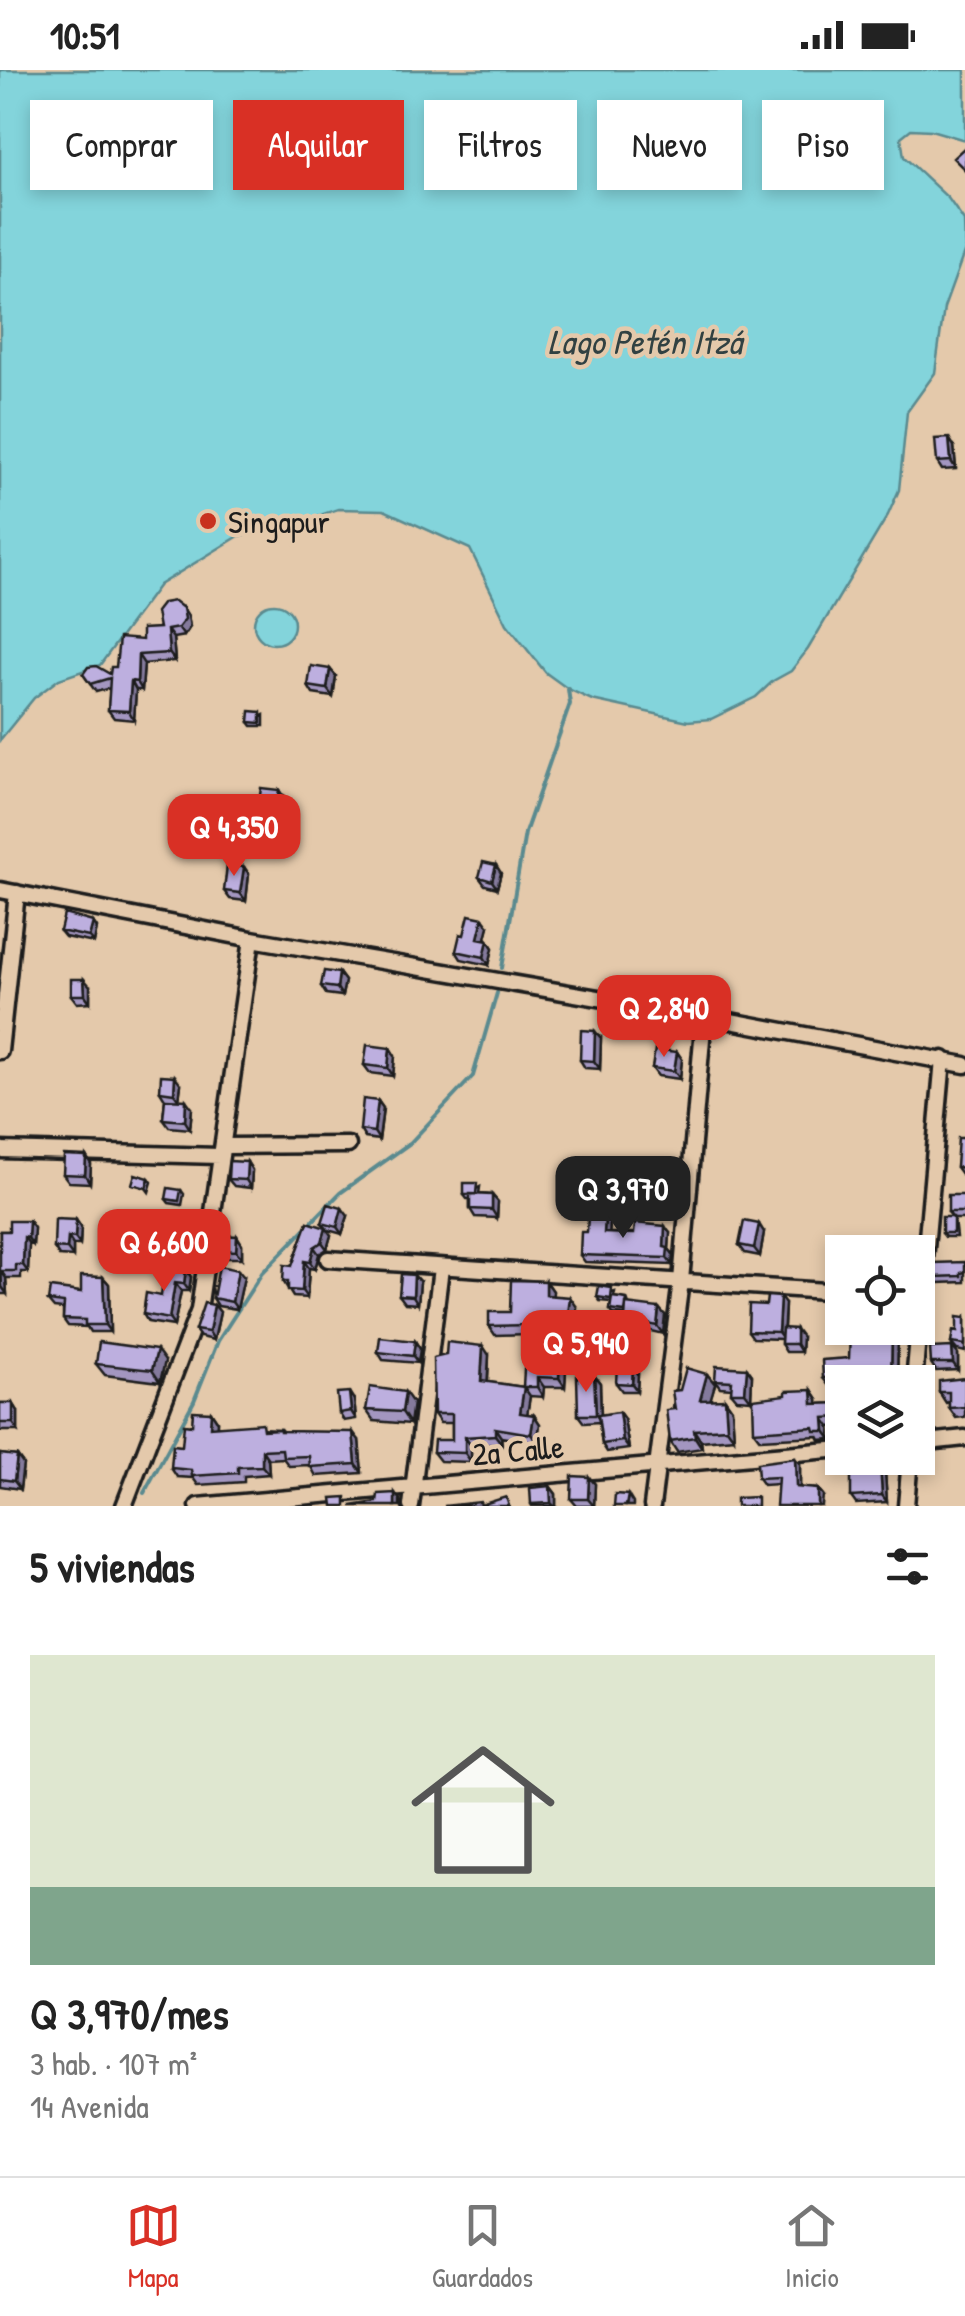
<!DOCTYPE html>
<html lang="es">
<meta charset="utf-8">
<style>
body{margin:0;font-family:"Patrick Hand",sans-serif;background:#f2f2f2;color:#222;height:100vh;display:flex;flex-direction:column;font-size:38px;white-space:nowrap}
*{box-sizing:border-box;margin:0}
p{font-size:32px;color:#767676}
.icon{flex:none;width:55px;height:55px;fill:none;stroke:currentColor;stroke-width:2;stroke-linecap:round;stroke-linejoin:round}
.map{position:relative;height:1436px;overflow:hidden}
.side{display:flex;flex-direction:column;background:#fff;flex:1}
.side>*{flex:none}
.hud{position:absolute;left:30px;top:30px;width:905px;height:90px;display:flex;gap:20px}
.buttons{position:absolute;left:825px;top:1165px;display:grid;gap:20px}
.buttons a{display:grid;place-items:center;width:110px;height:110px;border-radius:0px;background:#fff;box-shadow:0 5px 15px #0003;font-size:50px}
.price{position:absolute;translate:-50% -85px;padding:0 22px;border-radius:20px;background:#d93025;color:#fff;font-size:32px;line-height:65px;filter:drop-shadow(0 2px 5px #0008)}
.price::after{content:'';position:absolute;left:50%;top:60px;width:30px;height:22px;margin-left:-15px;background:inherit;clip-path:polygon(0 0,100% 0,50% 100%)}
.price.active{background:#222;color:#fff}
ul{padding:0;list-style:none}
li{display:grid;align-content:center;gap:20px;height:530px;padding:0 30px}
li+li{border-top:2px solid #e0e0e0}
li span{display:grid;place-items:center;height:310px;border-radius:0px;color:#555}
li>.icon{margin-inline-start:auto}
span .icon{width:180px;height:180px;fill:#fffc;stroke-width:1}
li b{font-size:42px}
h2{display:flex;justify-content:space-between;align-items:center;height:120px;padding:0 30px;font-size:42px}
.tag{padding:0 35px;border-radius:0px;background:#fff;box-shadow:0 5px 15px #0003;font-size:35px;line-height:90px}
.tag.active{background:#d93025;color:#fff}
.status{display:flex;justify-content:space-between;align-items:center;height:70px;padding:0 50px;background:#fff;direction:ltr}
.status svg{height:28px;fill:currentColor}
.tabs{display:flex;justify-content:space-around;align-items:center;height:140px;border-top:2px solid #e0e0e0;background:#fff;font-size:28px;color:#767676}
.tabs a{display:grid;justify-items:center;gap:5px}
.tabs .active{color:#d93025}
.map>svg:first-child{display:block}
.water{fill:#83d4db;stroke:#5a8a8f;stroke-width:2.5}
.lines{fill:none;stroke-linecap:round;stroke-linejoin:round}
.stream{stroke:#5a8a8f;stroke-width:4}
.minor-casing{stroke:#1c1c1c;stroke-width:21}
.minor{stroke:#e4c9ab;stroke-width:14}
.wall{fill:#a396c0;stroke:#1c1c1c;stroke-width:2.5}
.shaded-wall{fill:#847a9c;stroke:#1c1c1c;stroke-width:2.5}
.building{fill:#bdafdf;stroke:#1c1c1c;stroke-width:2.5}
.poi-dot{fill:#c8321e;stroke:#e4c9ab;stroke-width:4}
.labels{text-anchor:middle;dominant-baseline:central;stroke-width:9;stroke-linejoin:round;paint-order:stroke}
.poi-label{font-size:32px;fill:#1c1c1c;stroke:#e4c9ab;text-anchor:start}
.street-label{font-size:32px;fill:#1c1c1c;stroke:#e4c9ab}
.water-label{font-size:35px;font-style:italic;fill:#314142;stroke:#e4c9ab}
</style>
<div class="status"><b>10:51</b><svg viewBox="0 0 49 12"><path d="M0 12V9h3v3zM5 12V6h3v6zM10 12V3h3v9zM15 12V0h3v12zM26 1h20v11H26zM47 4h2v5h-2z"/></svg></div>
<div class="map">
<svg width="965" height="1436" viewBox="0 0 965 1436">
<rect width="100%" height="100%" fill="#e4c9ab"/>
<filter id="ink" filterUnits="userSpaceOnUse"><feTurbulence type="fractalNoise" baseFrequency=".01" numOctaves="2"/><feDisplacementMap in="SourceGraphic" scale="20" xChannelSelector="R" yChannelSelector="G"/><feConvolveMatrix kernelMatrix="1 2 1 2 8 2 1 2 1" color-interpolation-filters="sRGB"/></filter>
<g filter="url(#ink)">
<!-- water -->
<path class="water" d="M0 0H965V70L931 60 911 59 901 67 904 87 948 128 964 151 965 180 944 238 935 303 907 342 899 420 888 445 808 579 791 601 773 611 756 627 711 649 688 651 592 630 568 619 546 603 507 554 470 479 384 440 338 439 271 462 239 466 159 515 100 595 59 609 34 628 0 670Z
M254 554a20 20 0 1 1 40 0a20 20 0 1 1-40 0Z"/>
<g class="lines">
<!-- stream -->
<path class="stream" d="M502 898 525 763 570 634 568 619
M144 1423 194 1331 218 1271 262 1203 340 1123 410 1073 473 1006 497 923"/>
<!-- minor casing -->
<g class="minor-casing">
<path id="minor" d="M0 820 252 869 704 946 965 995
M0 981 17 823
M224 1076 348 1075
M0 1080 219 1086
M328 1189 842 1222
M914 1312 943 989
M918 1373 965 1368
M124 1436 199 1240 252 869
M198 1436 842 1379
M411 1436 441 1198
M652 1436 681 1211 704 946
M906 1436 910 1388"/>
</g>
<!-- minor -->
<use href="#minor" class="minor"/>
</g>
<!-- wall -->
<path class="wall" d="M954 376 956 399 942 400 937 392Z
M183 538 188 546 190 557 184 566 173 568 175 591 144 594 142 620H136L134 650 114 648 108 640 110 618 96 622 83 604H110L142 570Z
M330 599 336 606 333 627 313 624 308 616Z
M264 645V656H252L249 652Z
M279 720 284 728 282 742 264 739 259 732Z
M244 797 249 804 246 831 230 829 224 821Z
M501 803 497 818 485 815 479 807Z
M93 852 97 858 94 873 65 867 60 861Z
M489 856 485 870H488L493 878 489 895 461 889 456 881 464 865Z
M339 903 345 911 342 926 326 924 321 916Z
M90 916V932L77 933 71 925Z
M601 968 600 999 585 998 580 990Z
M390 978 395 986 393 1006 370 1003 364 995Z
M677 982 682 989 680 1009 658 1006 652 998Z
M181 1014 179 1030 192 1038 190 1059 169 1057 163 1049 165 1029 160 1021Z
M378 1031 383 1038 379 1070 365 1068 360 1060Z
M965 1068V1104H961L956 1097Z
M86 1086 91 1094 90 1113 69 1112 63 1104Z
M247 1092 252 1100 251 1118 234 1116 228 1109Z
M480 1117 479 1124 492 1125 498 1132 497 1148 475 1147 470 1139V1129H467L464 1125Z
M181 1120 184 1124 182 1135 169 1133 166 1129Z
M965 1125V1149H954L956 1167H945L942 1163 952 1147 948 1142Z
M348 1146 342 1164 328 1160 322 1153Z
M605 1147 610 1153 609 1163H670L669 1179 673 1184 672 1195 585 1192 580 1185 587 1162Z
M76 1150 81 1157 80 1175H73V1187L59 1186 54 1178Z
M29 1151 34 1158 33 1175 29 1174 28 1202H21V1208H6L7 1224H0V1161H9Z
M308 1152 331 1165 327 1179 319 1184 315 1199 309 1198 307 1228 293 1227 283 1211 292 1196Z
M764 1162 760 1186 745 1183 739 1175Z
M237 1166 242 1174V1188H226L220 1180Z
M965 1192V1212L938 1213 934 1207Z
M186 1199 191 1207 189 1221H181L174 1256 148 1252 143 1244Z
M103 1207 109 1214 110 1262H90L87 1257 68 1256 63 1249V1239L54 1238 48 1231 81 1222Z
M244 1207 237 1239 218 1236 213 1228Z
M546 1211 553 1221 552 1225 577 1237 575 1255 552 1252 551 1272 567 1282 565 1317H544L543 1327 530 1326 527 1344 534 1345 540 1354 537 1373 501 1367 502 1374 471 1376V1392L440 1391 433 1382 452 1370V1353H440L434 1344 489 1285 488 1312 524 1317 527 1299 529 1264 495 1265 489 1256 510 1242Z
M420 1212 418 1234 405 1233 399 1225Z
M615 1222 614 1227 627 1229 629 1235 665 1245 663 1264 630 1256 625 1249V1245L613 1244 610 1240 611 1232 600 1231 597 1227Z
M785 1234 784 1259 802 1267 801 1282H786L781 1274V1269L753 1268 748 1261 766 1235Z
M214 1235 220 1242 214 1270 200 1267 195 1260Z
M965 1248V1282L957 1280 951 1273Z
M891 1258 898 1267 897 1312H842L841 1316H829L823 1308 849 1288 873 1262Z
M415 1271 420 1279 418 1293 383 1290 378 1282Z
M952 1277 958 1284V1300L936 1301 931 1293Z
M165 1291 160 1312 105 1305 96 1294Z
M747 1298 752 1305 751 1330 737 1329 731 1322 732 1318 720 1317 715 1310Z
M638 1304 637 1321H622L616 1313Z
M707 1304 715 1314 710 1330 725 1329 732 1339 734 1368 701 1371 702 1378 677 1382 670 1371 675 1339 680 1320Z
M594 1305 600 1313 601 1345 619 1342 624 1349 629 1379 607 1382 602 1374 599 1352 584 1353 578 1345Z
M965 1308V1347L956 1348 949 1338V1332L946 1333 939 1322Z
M812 1320 818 1329V1334L842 1333V1356L830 1357 831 1369 820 1370 818 1366 760 1369 754 1361 786 1325Z
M354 1330 356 1349 344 1351 339 1343Z
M0 1333H13L18 1341V1361H0Z
M413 1333 410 1354 374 1351 366 1340Z
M211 1342 217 1351V1356L280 1359 282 1361 359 1370 362 1403 316 1406 310 1395 289 1396 283 1388 268 1389 269 1404 244 1406V1412L198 1415 193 1408 177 1407 171 1398 192 1355Z
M0 1384 17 1386 23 1394 20 1419 0 1416Z
M800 1394V1418L818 1419 823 1425 778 1414 763 1415 758 1408Z
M885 1402 887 1432 856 1434 851 1427Z
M589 1407 595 1414 594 1436H577L571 1429Z
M550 1416 556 1424V1436H532L531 1434Z"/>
<!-- shaded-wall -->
<path class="shaded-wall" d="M949 368 954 376 956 399 951 391Z
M183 538 188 546 190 557 184 566 178 558Z
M167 560 173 568 175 591 169 583Z
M138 585 144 594 142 620 137 612Z
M330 599 336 606 333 627 327 619Z
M131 611 136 620 134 650 129 641Z
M279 720 284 728 282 742 277 734Z
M496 795 501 803 497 818 492 811Z
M244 797 249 804 246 831 240 823Z
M483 848 489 856 484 876 478 868Z
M93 852 97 858 94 873 89 867Z
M488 870 493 878 489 895 484 887Z
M339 903 345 911 342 926 337 918Z
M84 909 90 916V932L85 925Z
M595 961 601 968 600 999 594 991Z
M390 978 395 986 393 1006 388 998Z
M677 982 682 989 680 1009 674 1001Z
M175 1006 181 1014 179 1030 174 1023Z
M186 1030 192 1038 190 1059 185 1051Z
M378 1031 383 1038 379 1070 374 1062Z
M86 1086 91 1094 90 1113 85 1105Z
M247 1092 252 1100 251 1118 246 1110Z
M149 1108 152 1112 149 1122 146 1118Z
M492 1125 498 1132 497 1148 492 1140Z
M342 1138 348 1146 342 1164 337 1157Z
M605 1147 610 1153 609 1169 604 1163Z
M76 1150 81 1157 80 1175 75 1168Z
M29 1151 34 1158 33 1175 28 1168Z
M759 1154 764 1162 760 1186 754 1178Z
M665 1156 670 1163 669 1179 673 1184 672 1195 667 1188 664 1177Z
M326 1158 331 1165 327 1179 322 1172Z
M237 1166 242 1174V1188L236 1181Z
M24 1167 29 1174 28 1202 23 1195Z
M68 1167 73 1175V1187L67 1179Z
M314 1177 319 1184 315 1199 310 1192Z
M304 1191 309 1198 307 1228 302 1221Z
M186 1199 191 1207 189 1221 184 1214Z
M238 1200 244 1207 237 1239 232 1232Z
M1 1201 6 1208 7 1224 2 1217Z
M414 1205 420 1212 418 1234 413 1226Z
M103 1207 109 1214 110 1262 105 1255Z
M546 1211 553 1221 552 1234 546 1225Z
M175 1213 181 1221 174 1256 169 1249Z
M570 1227 577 1237 575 1255 568 1245Z
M780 1227 785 1234 783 1269 778 1262Z
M214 1235 220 1242 214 1270 209 1262Z
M659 1238 665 1245 663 1264 657 1256Z
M545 1243 552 1252 551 1281 544 1272Z
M892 1258 898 1267 897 1312H892L891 1310Z
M796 1259 802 1267 801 1282 796 1274Z
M415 1271 420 1279 418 1293 413 1286Z
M560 1273 567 1282 565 1317 559 1308Z
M483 1276 489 1285 487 1320 481 1311Z
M952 1277 958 1284V1300L953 1293Z
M157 1280 165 1291 160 1312 152 1300Z
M633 1296 638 1304 637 1321 632 1314Z
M747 1298 752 1305 751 1330 745 1322Z
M707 1304 715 1314 707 1341 700 1330Z
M594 1305 600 1313 601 1352 596 1345Z
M537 1307 544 1317 543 1327 537 1317Z
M524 1317 530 1326 526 1352 520 1343Z
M812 1320 818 1329 819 1343 813 1334Z
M349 1322 354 1330 356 1349 351 1341Z
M405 1322 413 1333 410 1354 402 1342Z
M725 1329 732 1339 734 1368 727 1358Z
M13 1333 18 1341V1361L13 1353Z
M211 1342 217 1351 216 1365 210 1357Z
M619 1342 624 1349 629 1379 623 1371Z
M534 1345 540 1354 537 1373 531 1364Z
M824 1348 830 1357 831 1369 825 1361Z
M495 1358 501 1367 502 1374 495 1365Z
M694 1360 701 1371 702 1378 695 1367Z
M353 1362 359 1370 362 1403 356 1394Z
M465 1367 471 1376V1392L465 1383Z
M262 1380 268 1389 269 1404 262 1396Z
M17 1386 23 1394 20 1419 14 1411Z
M795 1388 800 1394V1424L796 1417Z
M880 1395 885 1402 887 1432 882 1425Z
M589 1407 595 1414 594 1436 588 1429Z
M550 1416 556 1424V1436H554L551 1433Z
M818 1419 823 1425 822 1436H818Z
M395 1423 400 1430V1436H395Z
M628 1425 633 1433V1436H626Z"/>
<!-- building -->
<path class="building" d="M965 77V100L953 88Z
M949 368 951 391 937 392 935 369Z
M174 531 183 538 185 549 178 558 167 560 169 583 138 585 137 612 131 611 129 641 108 640 110 608 90 614 83 604 88 597 96 596 110 604 111 597H116L119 568 142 570V559L159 558 156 542 163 533Z
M311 596 330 599 327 619 308 616Z
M250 641 261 642V653L249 652Z
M261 718 279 720 277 734 259 732Z
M483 792 496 795 492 811 479 807Z
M227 795 244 797 240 823 224 821Z
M64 844 93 852 89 867 60 861Z
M469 845 483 848 478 868 488 870 484 887 456 881 460 864 464 865Z
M324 901 339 903 337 918 321 916Z
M71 909H84L85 925H71Z
M581 960 595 961 594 991 580 990Z
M367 975 390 978 388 998 364 995Z
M655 979 677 982 674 1001 652 998Z
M161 1005 175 1006 174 1023 160 1021Z
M165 1029 186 1030 185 1051 163 1049Z
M363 1029 378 1031 374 1062 360 1060Z
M958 1068H965V1098L956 1097Z
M64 1085 86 1086 85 1105 63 1104Z
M229 1091 247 1092 246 1110 228 1109Z
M135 1104 149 1108 146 1118 132 1114Z
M464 1113H477L476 1124 464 1125Z
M168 1118 181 1120 179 1131 166 1129Z
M470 1124 492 1125V1140L470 1139Z
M948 1125H965V1142H948Z
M328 1134 342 1138 337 1157 322 1153Z
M588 1146 605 1147 604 1163 634 1164 635 1153 665 1156 664 1177 668 1178 667 1188 580 1185 581 1162H587Z
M942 1147H953V1163H942Z
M55 1149 76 1150 75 1168 68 1167 67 1179 54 1178Z
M9 1151H29L28 1168 24 1167 23 1195H16V1201H1L2 1217H0V1161H9Z
M744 1151 759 1154 754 1178 739 1175Z
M308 1152 326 1158 322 1172 314 1177 310 1192 304 1191 302 1221 288 1220V1211H283L284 1195 292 1196Z
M221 1165 237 1166 236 1181 220 1180Z
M965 1192V1202L961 1203V1206L934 1207 933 1193Z
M219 1196 238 1200 232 1232 213 1228Z
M165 1197 186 1199 184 1214 175 1213 169 1249 143 1244 146 1223 161 1226Z
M401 1204 414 1205 413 1226 399 1225Z
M81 1206 103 1207 105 1255H85V1250L63 1249 64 1233 48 1231 50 1218 81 1222Z
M511 1210 546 1211V1225L570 1227 568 1245 545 1243 544 1272 560 1273 559 1308 537 1307V1317H523L524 1299H527L529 1255 489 1256V1242H510Z
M599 1216 612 1218 611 1229 597 1227Z
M767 1226 780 1227 778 1262 748 1261 749 1234 766 1235Z
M612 1227 627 1229 625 1242 610 1240Z
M204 1233 214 1235 209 1262 195 1260Z
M626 1234 659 1238 657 1256 625 1249Z
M957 1247 965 1248V1275L951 1273 953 1261 957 1262Z
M782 1258 796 1259V1274H781Z
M873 1258H892L891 1310H886V1312H842V1331L841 1311 839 1307 823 1308 822 1290 849 1288 850 1262H873Z
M380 1267 415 1271 413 1286 378 1282Z
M99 1272 157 1280 152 1300 96 1294Z
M447 1272 483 1276 481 1311 524 1317 520 1343 534 1345 531 1364 495 1358V1365L465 1367V1383L433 1382 434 1370H452V1344H434L433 1288 446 1285Z
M952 1277 953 1293H931L930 1278Z
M617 1295 633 1296 632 1314 616 1313Z
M716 1296 747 1298 745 1322H731L732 1311 715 1310Z
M686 1298 707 1304 700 1330 725 1329 727 1358 694 1360 695 1367 670 1371 666 1340 675 1339 672 1321 680 1320Z
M594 1305 596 1345H578L577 1306Z
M965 1308V1337L949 1338V1322H939V1311Z
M370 1317 405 1322 402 1342 366 1340Z
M812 1320 813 1334 842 1333V1347L824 1348 825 1361H815L814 1357 754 1361 753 1329 786 1325V1321Z
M349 1322 351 1341 339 1343 337 1323Z
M0 1333H13V1353H0Z
M193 1341 211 1342 210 1357 262 1353 263 1360 280 1359V1361L353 1362 356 1394 310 1397 309 1386 283 1387 282 1379 262 1380V1396L238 1397V1403L192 1406 191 1400 171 1398 173 1375 182 1376 184 1354 192 1355Z
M619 1342 623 1371 602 1374 598 1345Z
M0 1384 17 1386 14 1411 0 1409Z
M795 1388 796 1417 818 1419V1436H776L778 1407 758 1408 757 1393Z
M880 1395 882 1425 851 1427V1396Z
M572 1406 589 1407 588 1429H571Z
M550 1416 551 1433 531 1434 530 1418Z
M395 1423V1436H351L377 1432 378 1424Z
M615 1424 628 1425 626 1436H614Z
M346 1427V1436H333L332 1428Z
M506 1427 509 1436H444L480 1432 481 1435Z
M757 1427V1436H736V1428Z"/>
</g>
<!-- markers -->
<circle class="poi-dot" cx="208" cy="451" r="10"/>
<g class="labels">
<!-- poi labels -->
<g class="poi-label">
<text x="228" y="451">Singapur</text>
</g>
<!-- street labels -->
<g class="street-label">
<text transform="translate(518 1380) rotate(-5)">2a Calle</text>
</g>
<!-- water labels -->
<g class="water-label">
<text x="645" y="271">Lago Petén Itzá</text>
</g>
</g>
</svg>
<div class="buttons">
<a><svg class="icon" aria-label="locate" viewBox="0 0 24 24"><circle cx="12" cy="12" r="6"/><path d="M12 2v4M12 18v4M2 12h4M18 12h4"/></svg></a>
<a><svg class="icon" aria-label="layers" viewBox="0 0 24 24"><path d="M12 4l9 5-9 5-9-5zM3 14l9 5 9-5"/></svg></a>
</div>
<b class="price" style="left:234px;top:809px">Q 4,350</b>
<b class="price" style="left:664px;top:990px">Q 2,840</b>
<b class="price active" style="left:623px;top:1171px">Q 3,970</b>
<b class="price" style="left:164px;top:1224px">Q 6,600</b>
<b class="price" style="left:586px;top:1325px">Q 5,940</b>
<div class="hud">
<a class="tag">Comprar</a>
<a class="tag active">Alquilar</a>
<a class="tag">Filtros</a>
<a class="tag">Nuevo</a>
<a class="tag">Piso</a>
</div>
</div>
<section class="side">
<h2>5 viviendas<svg class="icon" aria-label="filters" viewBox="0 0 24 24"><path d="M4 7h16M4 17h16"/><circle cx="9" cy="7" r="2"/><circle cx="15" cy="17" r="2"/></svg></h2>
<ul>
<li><span style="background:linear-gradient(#dfe7d0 75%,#7fa58c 0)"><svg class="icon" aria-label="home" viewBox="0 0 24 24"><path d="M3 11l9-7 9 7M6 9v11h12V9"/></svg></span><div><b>Q 3,970/mes</b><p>3 hab. · 107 m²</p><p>14 Avenida</p></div></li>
</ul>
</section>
<nav class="tabs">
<a class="active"><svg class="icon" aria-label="map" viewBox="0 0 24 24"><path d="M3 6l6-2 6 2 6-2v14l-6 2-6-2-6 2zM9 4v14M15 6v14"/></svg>Mapa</a>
<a><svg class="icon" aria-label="saved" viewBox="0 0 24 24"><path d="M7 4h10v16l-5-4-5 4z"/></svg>Guardados</a>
<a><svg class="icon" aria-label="home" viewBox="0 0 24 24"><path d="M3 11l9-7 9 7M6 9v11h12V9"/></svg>Inicio</a>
</nav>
